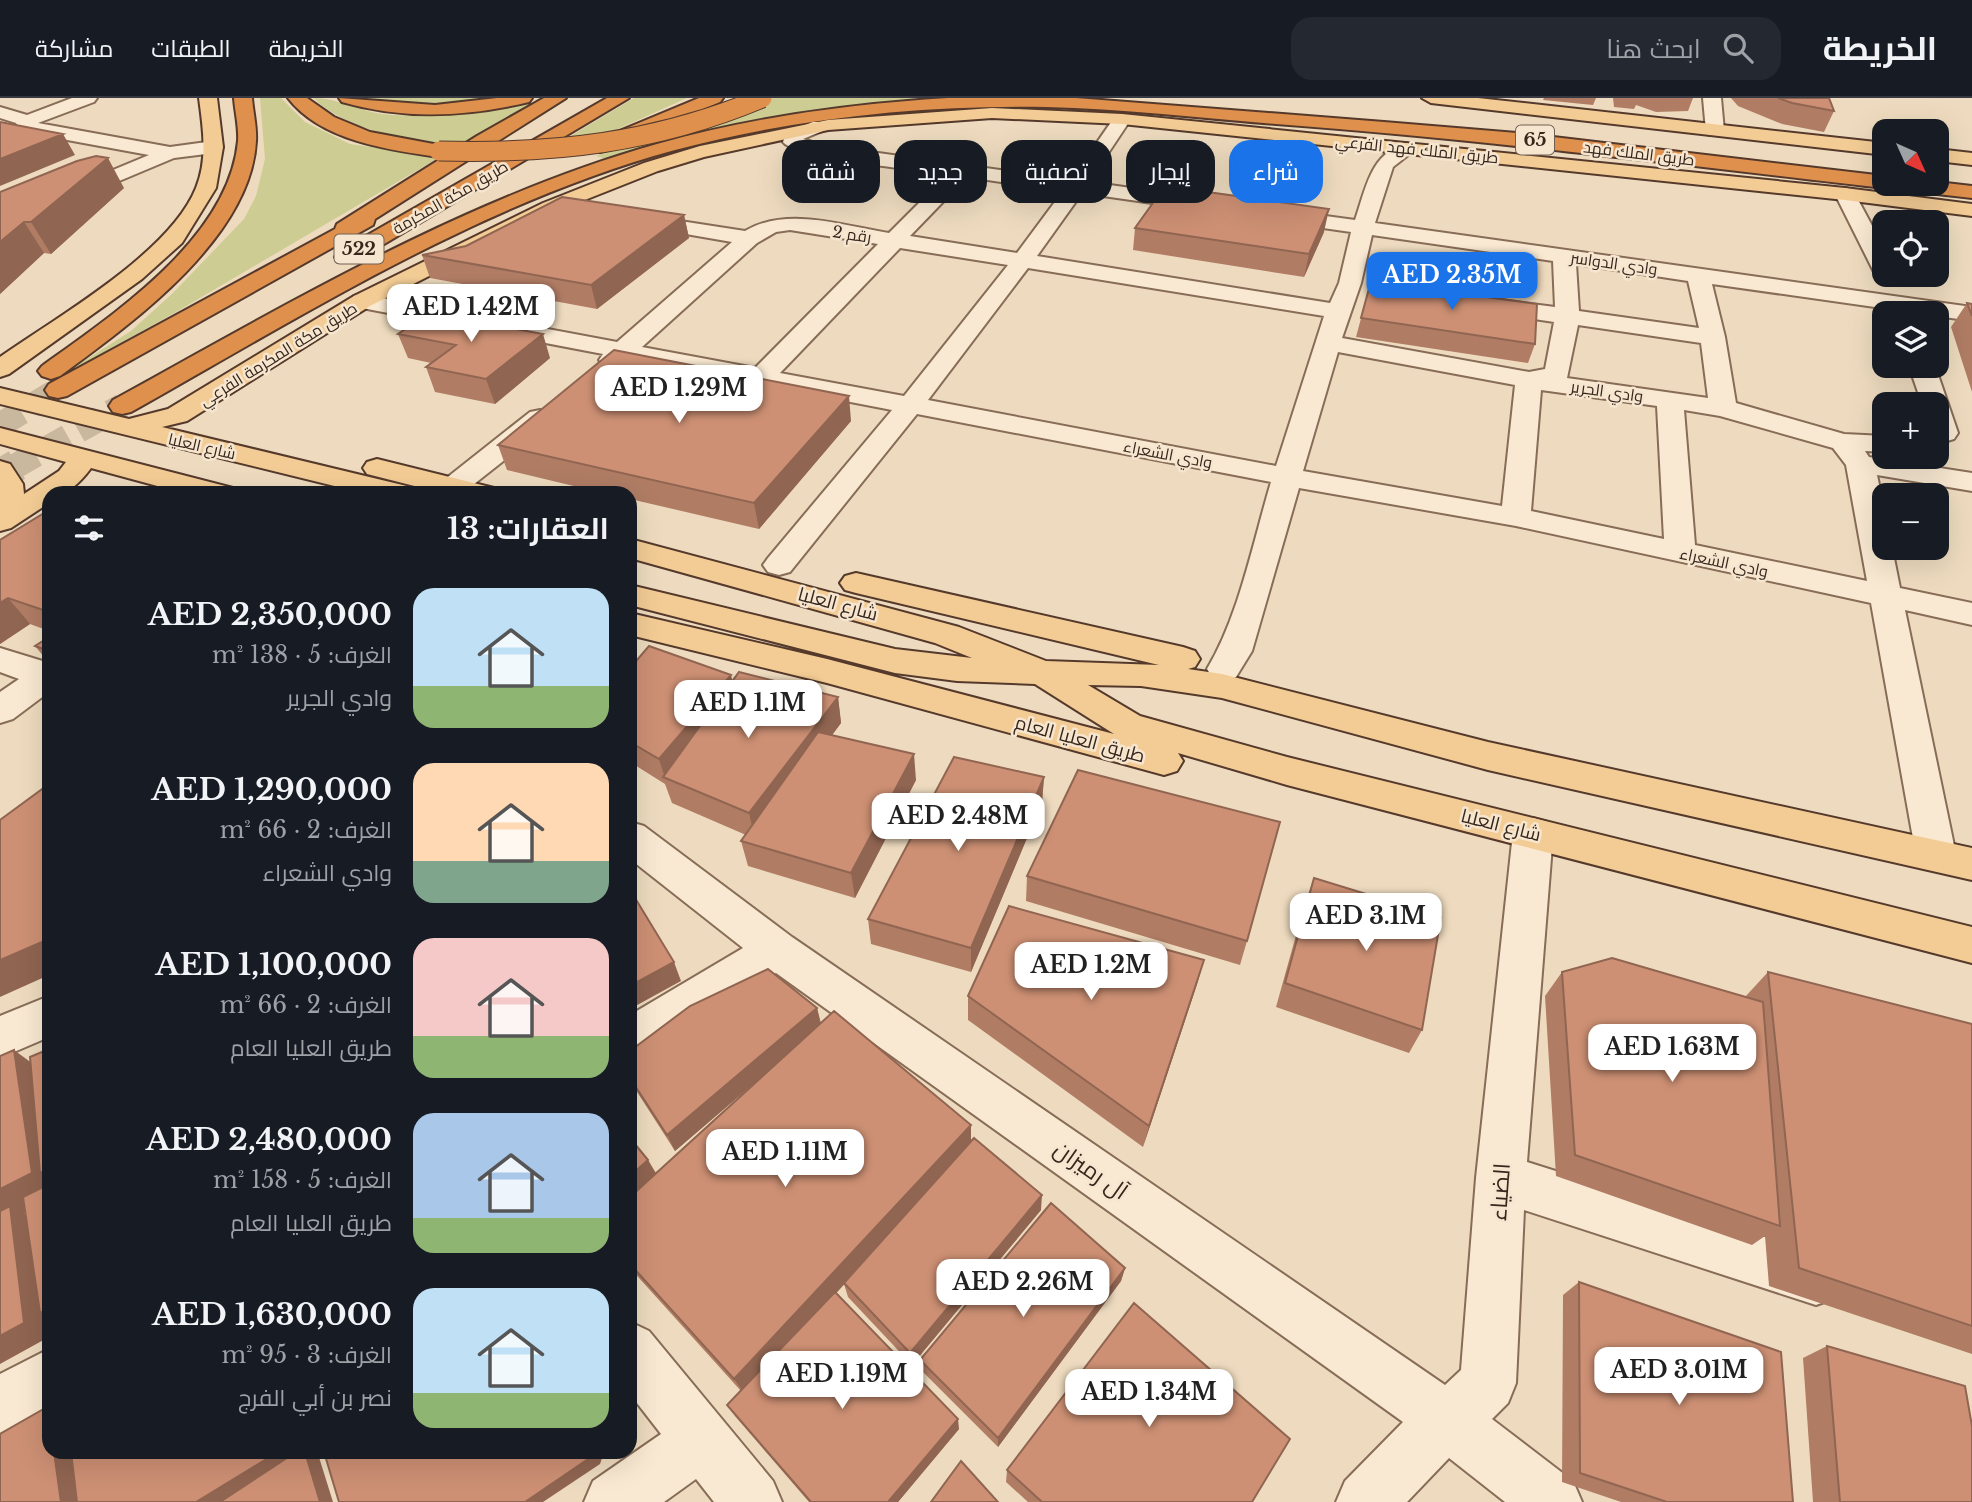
<!DOCTYPE html>
<html lang="ar">
<meta charset="utf-8">
<style>
body{margin:0;font-family:"Libre Baskerville",Cairo,serif;background:#242831;color:#f1f3f6;direction:rtl;height:100vh;display:flex;flex-direction:column;font-size:26px;white-space:nowrap}
*{box-sizing:border-box;margin:0}
p{font-size:23px;color:#9ea1a6}
.icon{flex:none;width:38px;height:38px;fill:none;stroke:currentColor;stroke-width:2;stroke-linecap:round;stroke-linejoin:round}
.map{position:relative;flex:1;overflow:hidden;direction:ltr}
.drawer{position:absolute;left:42px;top:388px;width:595px;height:973px;display:flex;flex-direction:column;background:#171b24;border-radius:21px;box-shadow:0 7px 28px #0002;direction:rtl}
.drawer>*{flex:none}
.guide{position:absolute;left:658px;top:42px;width:665px;height:63px;direction:rtl;display:flex;gap:14px}
.needle{width:46px;rotate:135deg}
.controls{position:absolute;left:1872px;top:21px;display:grid;gap:14px}
.controls a{display:grid;place-items:center;width:77px;height:77px;border-radius:14px;background:#171b24;box-shadow:0 7px 28px #0002;font-size:35px}
.price{position:absolute;translate:-50% -60px;padding:0 16px;border-radius:14px;background:#fff;color:#222;font-size:23px;line-height:46px;filter:drop-shadow(0 2px 4px #0008)}
.price::after{content:'';position:absolute;left:50%;top:42px;width:21px;height:16px;margin-left:-10px;background:inherit;clip-path:polygon(0 0,100% 0,50% 100%)}
.price.active{background:#1a73e8;color:#fff}
ul{padding:0;list-style:none}
li{display:flex;align-items:center;gap:21px;height:175px;padding:0 28px}
li span{display:grid;place-items:center;flex:none;width:196px;height:140px;border-radius:21px;color:#555}
li>.icon{margin-inline-start:auto}
span .icon{width:84px;height:84px;fill:#fffc;stroke-width:1}
li b{font-size:30px}
h2{display:flex;justify-content:space-between;align-items:center;height:84px;padding:0 28px;font-size:30px}
.pill{padding:0 24px;border-radius:21px;background:#171b24;box-shadow:0 7px 28px #0002;font-size:24px;line-height:63px}
.pill.active{background:#1a73e8;color:#fff}
header{display:flex;align-items:center;gap:42px;box-sizing:border-box;height:98px;padding:0 35px;background:#171b24;border-bottom:2px solid #363941}
header strong{font-size:33px}
nav{display:flex;gap:38px;margin-inline-start:auto;font-size:24px}
.search{width:490px;height:63px;background:#242831;display:flex;align-items:center;gap:18px;box-sizing:border-box;padding:0 24px;border-radius:21px;color:#9ea1a6;font-size:26px}
.map>svg:first-child{display:block}
.green{fill:#cccc93}
.lines{fill:none;stroke-linecap:round;stroke-linejoin:round}
.motorway-tunnel-far1{stroke:#c9b79e;stroke-width:25;stroke-dasharray:25 12;stroke-linecap:butt}
.motorway-tunnel{stroke:#c9b79e;stroke-width:32;stroke-dasharray:32 16;stroke-linecap:butt}
.minor-casing{stroke:#876c57;stroke-width:4}
.primary-casing{stroke:#553a2c;stroke-width:4}
.motorway-casing{stroke:#553a2c;stroke-width:4}
.minor{fill:#f9e9d2;fill-rule:evenodd}
.primary{fill:#f3cc95;fill-rule:evenodd}
.motorway{fill:#e0904d;fill-rule:evenodd}
.motorway-bridge-casing{stroke:#553a2c;stroke-width:21;stroke-linecap:butt}
.motorway-bridge{stroke:#e0904d;stroke-width:19}
.wall{fill:#b07c64}
.shaded-wall{fill:#906551}
.building{fill:#cd9074;stroke:#906551;stroke-width:2}
.labels{text-anchor:middle;dominant-baseline:central;stroke-width:5;stroke-linejoin:round;paint-order:stroke}
.far-street-label{font-size:16px;fill:#36261c;stroke:#f6e6cf}
.shield{fill:#f6e6cf;stroke:#706052;stroke-width:2}
.shield-label{font-size:18px;font-weight:bold;fill:#36261c}
.street-label{font-size:19px;fill:#36261c;stroke:#f6e6cf}
.near-street-label{font-size:23px;fill:#36261c;stroke:#f6e6cf}
</style>
<header>
<strong>الخريطة</strong>
<div class="search"><svg class="icon" aria-label="search" viewBox="0 0 24 24"><circle cx="10" cy="10" r="6"/><path d="M15 15l6 6"/></svg>ابحث هنا</div>
<nav><a>الخريطة</a><a>الطبقات</a><a>مشاركة</a></nav>
</header>
<div class="map">
<svg width="1972" height="1404" viewBox="0 0 1972 1404">
<rect width="100%" height="100%" fill="#eedbbf"/>
<!-- green -->
<path class="green" d="M260 0H281L305 24 350 46 440 59 176 214 54 282 131 233 173 195 244 121 256 98 265 61Z
M314 0C337 0 359 13 382 16 434 22 488 11 540 3 525 11 478 43 465 45 427 52 339 29 314 0Z
M354 0H508L431 9Z
M634 0H687L600 39 564 42Z
M773 0H1010L900 5 609 62 596 58C652 31 716 27 773 0Z"/>
<g class="lines">
<!-- motorway-tunnel-far1 -->
<path class="motorway-tunnel-far1" d="M0 327 58 292
M14 369 122 308"/>
<!-- motorway-tunnel -->
<path class="motorway-tunnel" d="M0 377 17 367"/>
<!-- minor casing -->
<g class="minor-casing">
<path id="minor" d="M72 0H97L94 4 38 25 170 49 214 43 223 49 214 55 174 60 0 133V119L149 57 29 35 19 30 16 25 0 20V9L27 17Z
M1703 0H1721L1724 33 1721 37H1709L1706 33Z
M1122 16 1131 21 1089 84 1208 101 1215 103 1218 107 1215 111 1208 113 1082 95 1037 158 1330 205 1339 185 1351 134 1274 123 1267 121 1264 117 1267 113 1274 111 1355 122C1366 91 1370 55 1407 45L1416 51 1393 69 1375 125 1972 209V223L1937 218V215H1917L1712 186 1725 239 1736 305 1844 336 1885 338V354L1865 353 1869 359 1972 375V393L1877 377 1885 416V450H1892L1900 490 1972 505V527L1905 512 1956 757 1950 768 1936 773 1922 768 1916 757 1871 505 1516 428 1299 390 1252 553 1236 579 1224 583 1212 579 1207 571C1239 518 1253 444 1271 384L917 316 790 474 779 477 768 474 763 467 768 460 892 312 628 261C620 269 614 270 603 267L599 262 603 256 362 210 354 208 350 203 354 198 362 196 617 244 732 144 628 126 624 122 628 118 635 116 745 133C787 108 844 128 889 135L948 76C920 72 796 61 783 44L786 35 813 24H825L828 28 825 32 803 41 821 47 1071 82 1116 17ZM967 79 1063 93 1017 155 910 138ZM790 132 878 146 755 270 642 249 757 145 776 134ZM1372 137 1553 163 1555 209 1487 200 1479 202 1475 207 1479 212 1487 214 1554 224 1545 271 1529 274 1342 240 1361 185ZM900 150 1008 167 904 298 780 275ZM1576 166 1688 183 1699 230 1579 213ZM1028 170 1324 218 1276 368 928 302ZM1578 227 1701 245 1708 300 1567 280ZM1338 254 1515 287 1502 408 1303 373ZM1541 292 1657 308 1664 441 1531 413ZM1684 312 1720 318 1833 350 1846 367 1867 483 1695 447Z
M1845 90 1852 92 1855 96 1885 152V177H1894L1893 179H1877L1874 174 1835 96 1838 92Z
M1909 268H1935L1958 335 1954 341 1937 346V306H1922Z
M540 312 550 314 554 320 550 326 464 394H444L439 388 444 382 530 314Z
M0 550 49 565V594L13 621 0 625V594L19 581 0 574Z
M1533 720 1547 724 1553 735 1527 1064 1816 1155 1835 1162 1842 1181 1835 1200 1816 1207 1524 1112 1516 1285 1508 1305 1492 1321 1573 1383 1582 1404H1505L1449 1360 1407 1404H1336L1345 1383 1403 1324 776 875 646 955 630 961V917L743 850 630 761V724L644 728 792 839 1445 1287 1461 1272 1476 1080 1513 735 1519 724Z
M49 898V939L0 960V918Z
M630 1224 649 1233 773 1383 782 1404H714L696 1381 664 1404H584L593 1383 661 1336 630 1296Z
M49 1251V1311L0 1336V1276Z"/>
</g>
<!-- primary casing -->
<g class="primary-casing">
<path id="primary" d="M199 0H217L223 49 216 90 182 145 142 181 9 276 0 279V259C57 219 170 155 196 90 208 61 203 30 199 0Z
M1422 0H1478L1885 45V57L1431 5Z
M992 10 1122 16 1845 90 1972 106V118L1845 102 1122 26 992 20 828 32 704 59 658 73 557 113 370 208 187 323 162 329 415 390 419 396H367L0 306V290L129 321 168 311 354 198 543 105 644 65 700 48 828 22Z
M1937 51 1972 55V67L1937 63Z
M0 330 233 390 237 396H187L91 370C79 386 69 396 49 396V405L11 430 0 433V363L10 366 23 386 24 396 59 373 66 364 0 346Z
M377 361 494 390 498 396H446L367 376 363 370 367 364Z
M630 441 959 529 1046 563 1159 567 856 495 845 492 840 485 845 478 856 475 1183 549 1195 553 1200 561 1195 569 1188 571 1222 576 1488 644 1972 750V782L1488 672 1222 600 1141 588 1088 587 1140 618 1287 659 1972 829V865L1287 687 1178 655 1183 663 1177 673 1164 677 827 585 630 537V515L827 561 1114 636 1035 586 957 583 895 575 630 507V487L895 551 972 560 935 545 630 460Z"/>
</g>
<!-- motorway casing -->
<g class="motorway-casing">
<path id="motorway" d="M234 0H252C253 14 257 29 256 43 251 140 131 226 60 278L51 281 42 278 38 273 42 268C114 216 229 140 238 43 239 29 235 14 234 0Z
M288 0H307L334 19 370 34 439 47 448 53 439 59C389 52 321 43 288 0Z
M339 0 435 7 497 0H532L529 4C466 19 404 22 342 4Z
M544 0H566L375 121 373 127 67 298 58 300 49 298 45 292 49 286 335 131 337 126 477 38Z
M607 0H629L354 164H338L335 159 338 154Z
M699 0H723L720 4 607 52 600 54 591 48 593 44Z
M948 0H1076L1384 24 1528 36 1885 78V86L1937 84 1972 88V100C1742 75 1509 43 1276 26 1200 20 1123 11 1046 9 922 7 796 20 675 52 481 105 305 216 131 314L122 316 113 314 109 308 113 302C288 206 463 101 657 46 752 19 850 6 948 0Z"/>
</g>
<!-- minor -->
<use href="#minor" class="minor"/>
<!-- primary -->
<use href="#primary" class="primary"/>
<!-- motorway -->
<use href="#motorway" class="motorway"/>
<!-- motorway-bridge casing -->
<g class="motorway-bridge-casing">
<path id="motorway-bridge" d="M439 53C554 56 655 45 762 0"/>
</g>
<!-- motorway-bridge -->
<use href="#motorway-bridge" class="motorway-bridge"/>
</g>
<!-- wall -->
<path class="wall" d="M1544 0H1596L1593 7 1543 2Z
M1613 0H1693L1688 13 1656 14 1636 7 1634 11 1614 9Z
M1731 0H1829L1834 13 1824 34 1782 26 1738 8Z
M124 90 51 156 44 155 0 196V94Z
M684 117 689 140 597 211 430 180 422 157Z
M1135 130 1324 134 1304 179 1133 152Z
M1371 183 1535 246 1528 265 1356 239Z
M1967 205 1972 206V294L1951 229Z
M398 236 550 260 495 306 435 294 426 269 431 265 408 260Z
M851 323 759 431 630 401V396H607L507 372 498 347Z
M49 412V533L30 526 0 546V442Z
M49 539V565L35 548Z
M630 570 732 583 838 599 841 625 832 637 916 682 855 800 748 768 741 743 746 737 672 705 665 686 630 664Z
M1044 679 1042 704 971 874 871 846 868 821Z
M1027 778 1247 843 1240 867 1026 803Z
M1314 780 1422 932 1409 955 1276 909 1305 805Z
M1204 862 1197 886 1143 1049 968 922V898Z
M1562 874 1745 899 1768 874 1972 926V1256L1769 1188 1765 1138 1752 1147 1556 1078 1545 898Z
M817 910 821 925 971 1043 1041 1112 912 1267 848 1199 844 1186 836 1195 959 1331 898 1404H809L735 1318 727 1307 741 1293 630 1170V1040L648 1062 656 1075 759 981 675 1053 630 983V953Z
M1125 1170 1121 1183 998 1349 922 1273 920 1262Z
M1579 1184 1793 1404H1621L1562 1384 1563 1197Z
M1827 1248 1972 1404H1813L1803 1260Z
M1007 1372 1252 1404H1028L1006 1384Z"/>
<!-- shaded-wall -->
<path class="shaded-wall" d="M63 36 75 57 0 88V61Z
M108 60 124 90 51 156 31 124Z
M1329 111 1324 134 1304 179 1309 156Z
M684 117 689 140 597 211 591 187Z
M24 124 44 155 0 196V144Z
M543 236 550 260 495 306 486 281Z
M849 298 851 323 759 431 754 405Z
M8 500 30 526 0 546V505Z
M731 577 737 603 665 680 659 661Z
M838 599 841 625 755 741 749 715Z
M914 656 916 682 855 800 851 775Z
M1044 679 1042 704 971 874V850Z
M49 841V877L0 899V862Z
M1204 862 1197 886 1143 1049 1149 1028Z
M674 864 681 883 630 911V888Z
M817 910 821 928 675 1053 667 1037Z
M14 952 44 974 49 1002V1103L24 1115 36 1123 49 1210V1239L0 1266V1091Z
M971 1027V1049L744 1295 734 1281Z
M648 1062 657 1078 630 1102V1078Z
M1042 1097 1041 1112 912 1267 910 1255Z
M1125 1170 1121 1183 998 1349V1340Z
M958 1321 959 1331 898 1404H888Z
M54 1354H72L80 1404H61Z
M278 1354H301L222 1404H196Z
M305 1354H315L318 1356 333 1404H320Z
M593 1354H604L600 1366 543 1404H525Z"/>
<!-- building -->
<path class="building" d="M1778 0H1829L1834 13 1792 5Z
M0 24 63 36 0 61Z
M96 58 108 60 31 124H24L0 144V94L77 63Z
M1165 88 1329 111 1309 156 1135 130Z
M562 99 684 117 591 187 422 157 466 148Z
M1371 183 1537 206 1535 246 1361 220Z
M1967 205 1972 206V218Z
M429 215 543 236 486 281 426 269 456 247 398 236Z
M614 252 849 298 754 405 498 347Z
M49 412V514L8 500 0 505V442Z
M49 539V553L35 548Z
M649 548 731 577 659 661 630 644V570Z
M739 574 838 599 749 715 663 679Z
M818 634 914 656 851 775 741 743Z
M954 659 1044 679 971 850 868 821Z
M1078 672 1280 724 1247 843 1027 778Z
M49 686V841L0 862V722Z
M1314 780 1441 819 1422 932 1285 885Z
M630 795H632L674 864 630 888Z
M1009 808 1204 862 1149 1028 968 898Z
M1612 860 1763 904 1780 1128 1575 1057 1562 874Z
M768 871 817 910 667 1037 630 980V953L690 908Z
M1768 874 1972 926V1228L1799 1170Z
M834 913 971 1027 734 1281 630 1166V1099Z
M49 951V1071L40 1075 30 959Z
M14 952 32 1075 0 1091V958Z
M630 1040 648 1062 630 1078Z
M974 1040 1042 1097 910 1255 844 1185Z
M49 1086V1210L40 1215 23 1099Z
M1051 1105 1125 1170 998 1340 920 1262Z
M10 1108 24 1225 0 1238V1113Z
M1579 1184 1781 1254 1793 1404H1667L1580 1375Z
M835 1194 958 1321 888 1404H811L727 1307Z
M1134 1205 1290 1341 1252 1404H1042L1007 1372Z
M1827 1248 1965 1288 1972 1328V1404H1840Z
M47 1309 49 1323V1354H54L61 1404H0V1336Z
M71 1354H278L196 1404H77Z
M296 1354H305L320 1404H220Z
M324 1354H593L591 1359 525 1404H339Z
M961 1363 998 1404H931Z"/>
<g class="labels">
<!-- far-street labels -->
<g class="far-street-label">
<text transform="translate(1417 51) rotate(6)">طريق الملك فهد الفرعي</text>
<text transform="translate(1639 55) rotate(7)">طريق الملك فهد</text>
<text transform="translate(450 99) rotate(-30)">طريق مكة المكرمة</text>
<text transform="translate(852 136) rotate(9)">رقم 2</text>
<text transform="translate(1614 165) rotate(8)">وادي الدواسر</text>
<text transform="translate(278 256) rotate(-32)">طريق مكة المكرمة الفرعي</text>
<text transform="translate(1607 293) rotate(8)">وادي الجرير</text>
<text transform="translate(202 348) rotate(13)">شارع العليا</text>
<text transform="translate(1168 356) rotate(11)">وادي الشعراء</text>
<text transform="translate(1724 464) rotate(12)">وادي الشعراء</text>
</g>
<!-- shield labels -->
<g class="shield">
<rect x="1516" y="27.5" width="38" height="29" rx="5"/>
<rect x="334.5" y="136.5" width="49" height="29" rx="5"/>
</g>
<g class="shield-label">
<text x="1535" y="42">65</text>
<text x="359" y="151">522</text>
</g>
<!-- street labels -->
<g class="street-label">
<text transform="translate(838 506) rotate(15)">شارع العليا</text>
<text transform="translate(1080 641) rotate(15)">طريق العليا العام</text>
<text transform="translate(1501 727) rotate(14)">شارع العليا</text>
</g>
<!-- near-street labels -->
<g class="near-street-label">
<text transform="translate(1091 1072) rotate(35)">آل رميزان</text>
<text transform="translate(1500 1094) rotate(-86)">الضياء</text>
</g>
</g>
</svg>
<div class="controls">
<a><svg class="needle" viewBox="-14 -14 28 28"><path d="M0-13l5 13h-10z" fill="#e53935"/><path d="M0 13l5-13h-10z" fill="#9ea1a6"/></svg></a>
<a><svg class="icon" aria-label="locate" viewBox="0 0 24 24"><circle cx="12" cy="12" r="6"/><path d="M12 2v4M12 18v4M2 12h4M18 12h4"/></svg></a>
<a><svg class="icon" aria-label="layers" viewBox="0 0 24 24"><path d="M12 4l9 5-9 5-9-5zM3 14l9 5 9-5"/></svg></a>
<a>+</a>
<a>−</a>
</div>
<b class="price active" style="left:1452px;top:214px">AED 2.35M</b>
<b class="price" style="left:471px;top:246px">AED 1.42M</b>
<b class="price" style="left:679px;top:327px">AED 1.29M</b>
<b class="price" style="left:748px;top:642px">AED 1.1M</b>
<b class="price" style="left:958px;top:755px">AED 2.48M</b>
<b class="price" style="left:1366px;top:855px">AED 3.1M</b>
<b class="price" style="left:1091px;top:904px">AED 1.2M</b>
<b class="price" style="left:1672px;top:986px">AED 1.63M</b>
<b class="price" style="left:785px;top:1091px">AED 1.11M</b>
<b class="price" style="left:1023px;top:1221px">AED 2.26M</b>
<b class="price" style="left:1679px;top:1309px">AED 3.01M</b>
<b class="price" style="left:842px;top:1313px">AED 1.19M</b>
<b class="price" style="left:1149px;top:1331px">AED 1.34M</b>
<div class="guide">
<a class="pill active">شراء</a>
<a class="pill">إيجار</a>
<a class="pill">تصفية</a>
<a class="pill">جديد</a>
<a class="pill">شقة</a>
</div>
<section class="drawer">
<h2>العقارات: 13<svg class="icon" aria-label="filters" viewBox="0 0 24 24"><path d="M4 7h16M4 17h16"/><circle cx="9" cy="7" r="2"/><circle cx="15" cy="17" r="2"/></svg></h2>
<ul>
<li><span style="background:linear-gradient(#bfe0f5 70%,#8fb573 0)"><svg class="icon" aria-label="home" viewBox="0 0 24 24"><path d="M3 11l9-7 9 7M6 9v11h12V9"/></svg></span><div><b>AED 2,350,000</b><p>الغرف: 5 · 138 m²</p><p>وادي الجرير</p></div></li>
<li><span style="background:linear-gradient(#ffd9b3 70%,#7fa58c 0)"><svg class="icon" aria-label="home" viewBox="0 0 24 24"><path d="M3 11l9-7 9 7M6 9v11h12V9"/></svg></span><div><b>AED 1,290,000</b><p>الغرف: 2 · 66 m²</p><p>وادي الشعراء</p></div></li>
<li><span style="background:linear-gradient(#f6c9c9 70%,#8fb573 0)"><svg class="icon" aria-label="home" viewBox="0 0 24 24"><path d="M3 11l9-7 9 7M6 9v11h12V9"/></svg></span><div><b>AED 1,100,000</b><p>الغرف: 2 · 66 m²</p><p>طريق العليا العام</p></div></li>
<li><span style="background:linear-gradient(#a9c7e8 75%,#8fb573 0)"><svg class="icon" aria-label="home" viewBox="0 0 24 24"><path d="M3 11l9-7 9 7M6 9v11h12V9"/></svg></span><div><b>AED 2,480,000</b><p>الغرف: 5 · 158 m²</p><p>طريق العليا العام</p></div></li>
<li><span style="background:linear-gradient(#bfe0f5 75%,#8fb573 0)"><svg class="icon" aria-label="home" viewBox="0 0 24 24"><path d="M3 11l9-7 9 7M6 9v11h12V9"/></svg></span><div><b>AED 1,630,000</b><p>الغرف: 3 · 95 m²</p><p>نصر بن أبي الفرج</p></div></li>
</ul>
</section>
</div>
